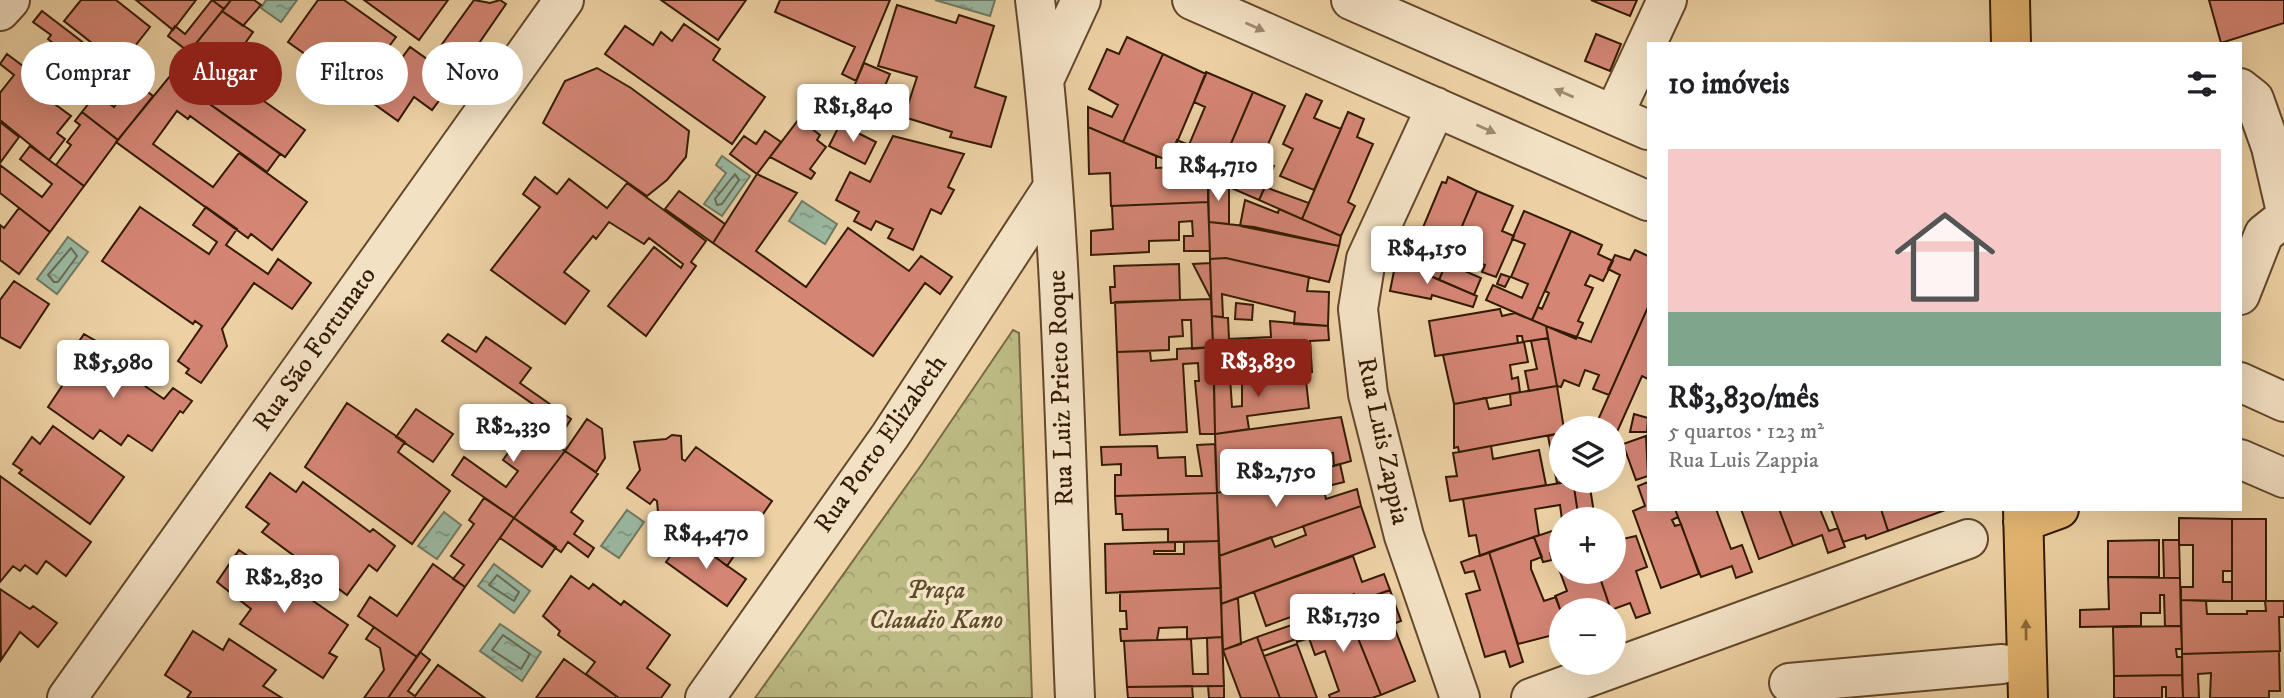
<!DOCTYPE html>
<html lang="pt">
<meta charset="utf-8">
<style>
body{margin:0;font-family:"IM FELL DW Pica",serif;background:#f6f6f6;color:#202124;height:100vh;display:flex;flex-direction:column;font-size:26px;white-space:nowrap}
*{box-sizing:border-box;margin:0}
p{font-size:23px;color:#757577}
.icon{flex:none;width:38px;height:38px;fill:none;stroke:currentColor;stroke-width:2;stroke-linecap:round;stroke-linejoin:round}
.map{position:relative;flex:1;overflow:hidden}
.panel{position:absolute;left:1647px;top:42px;width:595px;height:469px;display:flex;flex-direction:column;background:#fff;border-radius:0px;box-shadow:0 7px 28px #0002}
.panel>*{flex:none}
.top-card{position:absolute;left:21px;top:42px;width:665px;height:63px;display:flex;gap:14px}
.buttons{position:absolute;left:1549px;top:416px;display:grid;gap:14px}
.buttons a{display:grid;place-items:center;width:77px;height:77px;border-radius:50%;background:#fff;box-shadow:0 7px 28px #0002;font-size:35px}
.price{position:absolute;translate:-50% -60px;padding:0 16px;border-radius:7px;background:#fff;color:#222;font-size:23px;line-height:46px;filter:drop-shadow(0 2px 4px #0008)}
.price::after{content:'';position:absolute;left:50%;top:42px;width:21px;height:16px;margin-left:-10px;background:inherit;clip-path:polygon(0 0,100% 0,50% 100%)}
.price.current{background:#8f2418;color:#fff}
ul{padding:0;list-style:none}
li{display:grid;align-content:center;gap:14px;height:371px;padding:0 21px}
li span{display:grid;place-items:center;height:217px;border-radius:0px;color:#555}
li>.icon{margin-inline-start:auto}
span .icon{width:126px;height:126px;fill:#fffc;stroke-width:1}
li b{font-size:30px}
h2{display:flex;justify-content:space-between;align-items:center;height:84px;padding:0 21px;font-size:30px}
.chip{padding:0 24px;border-radius:32px;background:#fff;box-shadow:0 7px 28px #0002;font-size:24px;line-height:63px}
.chip.current{background:#8f2418;color:#fff}
.map>svg:first-child{display:block}
.park{fill:url(#park-crowns);stroke:#786a43;stroke-width:2}
.water{fill:url(#water-ripples);stroke:#717962;stroke-width:2}
.lines{fill:none;stroke-linecap:round;stroke-linejoin:round}
.shore{stroke:#676a52;stroke-width:2}
.building{fill:#d48574;stroke:#341b03;stroke-width:2}
.minor-casing{stroke:#62482b;stroke-width:42}
.major-casing{stroke:#341b03;stroke-width:42}
.minor{stroke:#f3e1c4;stroke-width:38}
.major{stroke:#e6b872;stroke-width:38}
.oneway{fill:#9d886d}
.oneway2{fill:#8d6a3a}
.labels{text-anchor:middle;dominant-baseline:central;stroke-width:7;stroke-linejoin:round;paint-order:stroke}
.street-label{font-size:26px;fill:#341b03;stroke:#f3e1c4}
.park-label{font-size:26px;font-style:italic;fill:#5d4b29;stroke:#f3e1c4}
</style>
<div class="map">
<svg width="2284" height="698" viewBox="0 0 2284 698">
<defs>
<pattern id="park-crowns" width="20" height="18" patternUnits="userSpaceOnUse" patternTransform="scale(1.75)"><rect width="20" height="18" fill="#bcba83"/><path d="M2 6a3 3 0 1 1 6 0M12 15a3 3 0 1 1 6 0" fill="none" stroke="#a29f70"/></pattern>
<pattern id="water-ripples" width="26" height="14" patternUnits="userSpaceOnUse" patternTransform="scale(1.75)"><rect width="26" height="14" fill="#9ab8a1"/><path d="M2 4q2-2 4 0t4 0M15 11q2-2 4 0t4 0" fill="none" stroke="#7e9581"/></pattern>
</defs>
<rect width="100%" height="100%" fill="#edd1a4"/>
<filter id="stains"><feTurbulence type="fractalNoise" baseFrequency=".00286" numOctaves="4"/><feColorMatrix values="0 0 0 0 .2 0 0 0 0 .09 0 0 0 0 .02 0 0 0 .5 -.17"/></filter>
<radialGradient id="worn" r=".72"><stop offset=".6" stop-color="#630" stop-opacity="0"/><stop offset="1" stop-color="#630" stop-opacity=".3"/></radialGradient>
<!-- park -->
<path class="park" d="M1013 330 1019 333 1032 698H755L922 464Z"/>
<!-- water -->
<path class="water" d="M266 0H297L281 22 261 8Z
M935 0H995L990 16Z
M722 156 750 176 722 216 704 204 726 173 716 165Z
M802 201 837 224 825 244 789 221Z
M68 237 88 252 57 294 37 279Z
M627 510 644 522 619 558 601 546Z
M444 512 461 525 437 559 418 546Z
M494 564 530 591 514 613 478 586Z
M500 624 541 652 522 681 480 651Z"/>
<g class="lines">
<!-- shore -->
<path class="shore" d="M735 174 739 180 722 204 717 205 715 199Z
M71 248 77 256 58 282H54L48 275Z
M497 575 519 592 514 601 489 585Z
M503 635 530 654 521 669 492 650Z"/>
</g>
<!-- building -->
<path class="building" d="M81 0H116L150 27 120 65 64 21Z
M136 0H196L173 30Z
M212 0H231L224 9Z
M212 0 224 9 189 52 168 36 175 26 185 34Z
M231 0H254L261 5 243 26 222 11Z
M318 0H344L396 37 376 64 381 67 379 71 387 78 410 47 455 79 432 110 414 97 398 121 353 89 346 99 316 77 323 67 288 42Z
M364 0H448L419 40Z
M474 0 490 3 500 0 506 4 464 65 440 47Z
M661 0H746L718 40Z
M780 0H890L856 81 842 74 855 47 775 12Z
M1591 0H1637L1630 16Z
M2209 0H2284V23L2221 43Z
M897 5 956 23 959 15 994 26 975 87 1006 97 991 147 950 137 952 132 904 117 917 77 878 66Z
M42 11 153 96 118 140 82 112 96 94 114 107 122 96 110 86 106 92 86 76 89 72 48 39 51 35 33 22Z
M222 11 253 32 213 89 230 101 241 85 305 130 285 157 170 76Z
M684 24 720 49 713 60 765 97 732 144 605 54 625 26 653 45 661 32 672 41Z
M1596 34 1621 44 1610 71 1585 61Z
M1127 37 1163 54 1123 142 1088 127V107L1112 117 1118 105 1089 89 1107 49 1119 54Z
M7 54 52 88 45 97 71 116 57 133 65 139 49 160 0 120V93L14 75 0 64Z
M1163 54 1206 74 1169 161 1123 142Z
M864 63 890 74 878 102 890 107 884 122 843 112Z
M597 68 631 88 689 131 686 157 667 180 647 196 543 123 565 81Z
M1206 72 1253 92 1215 181 1169 161 1177 140 1189 145 1205 107 1194 102Z
M170 76 280 154 267 172 190 116 188 119 177 111 153 144 213 187 239 153 307 202 272 250 251 234 248 238 116 142Z
M1253 92 1285 106 1261 160 1274 166 1259 200 1215 181Z
M1306 94 1322 101 1314 118 1341 129 1314 190 1280 176 1293 149 1283 144Z
M82 112 118 140 84 186 56 165 71 145 67 142 80 125 75 121Z
M1348 112 1364 119 1357 137 1373 144 1348 202 1355 206 1341 236 1302 219Z
M799 119 820 135 817 140 826 147 810 169 815 173 811 179 770 157Z
M0 122 19 137 0 163Z
M840 124 876 142 865 164 829 146Z
M1088 127 1156 156V168L1177 167 1178 184H1191V171L1208 178V202L1111 206 1110 173 1089 174Z
M765 131 781 142 757 174 730 154 744 136 756 144Z
M893 136 964 154 948 187 954 190 941 214 931 209 913 250 888 238 893 229 876 221 871 230 854 221 859 212 836 200 850 172 870 182Z
M30 146 84 186 50 232 0 193V165L42 197 52 184 20 159Z
M757 174 797 193 756 251 806 287 848 228 909 271 921 256 952 277 940 294 925 283 873 356 713 243Z
M535 177 557 194 569 179 607 208 627 183 706 241 691 262 696 266 646 336 608 306 654 247 681 268 683 264 649 238 644 244 609 222 596 239 593 236 564 272 589 291 565 324 491 270 540 207 523 194Z
M1448 177 1477 191 1439 280 1408 266 1416 246 1431 252 1435 244 1419 237 1442 182 1446 183Z
M1208 178 1229 187V224L1209 222Z
M1265 187 1309 203 1302 219 1259 200Z
M679 191 725 224 713 243 665 209Z
M1477 191 1513 206 1502 231 1514 236 1496 277 1482 272 1485 265 1465 257 1460 269 1481 278 1474 295 1439 280Z
M1245 200 1278 213 1279 209 1341 236 1339 246 1240 226Z
M1208 202 1210 251H1184V236H1193L1192 221 1179 222V240L1149 241V252L1091 255V231L1113 229 1112 206Z
M140 207 209 254 217 242 193 225 206 207 237 229 226 245 268 274 278 259 311 283 292 309 254 283 222 329 227 346 201 383 186 373 189 369 178 361 202 326 195 321 193 324 102 261Z
M19 208 50 232 19 274 0 260V225L4 228Z
M1524 211 1571 231 1532 320 1486 300 1493 285 1522 298 1528 284 1511 277 1525 244 1512 239Z
M1209 222 1254 227 1339 246 1329 282 1226 258 1210 259Z
M1571 231 1602 245 1598 254 1613 261 1603 281 1590 275 1585 285 1593 288 1578 321 1583 323 1576 339 1532 320 1538 307 1542 309 1549 293 1545 291Z
M1635 250 1648 256V307L1609 395 1593 389 1599 375 1585 370 1579 386 1564 380 1561 387 1557 386 1546 326 1591 342 1620 275 1608 269 1615 255 1630 260Z
M1226 258 1309 277 1307 291 1329 292 1328 326 1294 324 1295 312 1222 294 1223 317 1212 316 1210 259Z
M1396 261 1477 296 1473 307 1432 295 1431 299 1390 291Z
M1210 263 1211 287V299L1193 264Z
M1179 264 1180 300 1111 303 1110 287H1115L1114 266Z
M1501 274 1510 277 1505 287 1497 284Z
M14 281 49 304 20 348 0 337V300Z
M1211 299 1213 347 1192 349 1191 320H1182L1183 336 1169 337V350L1117 352 1115 302Z
M1236 303 1253 305 1252 320 1235 319Z
M1648 307V379L1642 376 1617 432 1614 429H1594Z
M1500 309 1502 316 1515 313 1546 326 1548 338 1523 342 1522 336H1517L1518 343 1435 356 1429 321Z
M1212 316 1228 318 1229 339 1271 337 1270 321 1328 326 1329 340 1310 341 1312 372 1214 378Z
M84 334 96 341 88 352 99 359 102 355 140 381 143 377 149 381 145 386 164 399 173 388 192 401 183 413 180 411 152 451 128 435 121 445 100 430 93 439 48 407 68 377 59 371Z
M448 334 476 352 486 337 531 368 520 383 571 419 566 427 442 341Z
M1548 338 1557 386 1529 391 1525 371 1537 369 1531 341Z
M1524 342 1528 362 1510 365 1512 379 1518 377 1520 392 1454 404 1443 355Z
M1213 347 1215 434H1200L1195 381H1199L1198 363 1183 364 1187 432 1120 435 1117 352 1150 351 1151 361 1177 359V349Z
M1305 372 1309 408 1247 416 1249 429 1215 434 1214 378 1230 377 1232 407 1242 406V376Z
M1557 386 1564 429 1561 433 1459 452 1458 447 1454 448V404L1486 398 1489 409 1511 405 1510 394Z
M347 403 405 442 398 452 450 491 412 544 305 467Z
M505 408 565 451 514 518 452 475 464 457 506 487 518 471 503 460 510 450 486 434Z
M416 409 453 434 433 462 396 437Z
M1634 414 1648 418 1647 432H1630Z
M1341 417 1351 461 1334 466 1333 453 1317 456 1319 469 1217 493 1215 434Z
M587 419 602 429 605 458 596 472 565 451Z
M53 426 124 477 90 524 19 473 22 470 13 464 32 437 40 444Z
M1561 433V481H1569L1557 483 1548 436Z
M672 435 681 436 682 459 685 461 696 447 772 501 727 566 658 512 657 501 654 499 650 504 627 488 640 470 634 442 666 439Z
M1646 436 1648 476 1636 480 1623 444Z
M1614 438 1622 461 1614 463Z
M1215 444 1217 493 1115 496V475H1121V464L1102 465 1101 447 1157 446 1158 458 1185 457 1186 476H1202L1197 445Z
M1491 446 1493 459 1539 450 1546 485 1450 501 1446 477 1457 476 1453 453Z
M565 451 598 474 571 512 583 521 574 534 594 548 588 557 568 542 561 552 514 518Z
M1340 464 1344 482 1328 486 1324 468Z
M1319 469 1326 499 1357 489 1361 506 1219 556 1217 493Z
M270 473 296 492 303 482 370 532 373 529 395 546 377 571 369 565 347 595 262 532 269 524 246 507Z
M0 476 91 542 66 576 46 561 37 574 25 565 20 571 13 566 0 582Z
M1573 481H1589L1594 513 1599 520H1579Z
M1573 481 1579 520H1562L1560 505 1535 509 1539 535 1480 556 1476 535 1469 536 1463 499Z
M1648 482V509H1675L1678 517 1672 520 1675 526 1681 524 1699 574 1661 588 1633 511 1645 506 1638 486Z
M1217 493 1219 541 1168 542V529L1123 530 1122 514H1116L1115 496Z
M484 498 514 518 465 587 453 579 464 565 451 556 474 524 469 520Z
M1361 506 1375 547 1221 604 1219 556 1271 537 1275 547 1306 535 1303 526Z
M1675 509H1716L1731 549 1742 545 1752 572 1736 578 1732 566 1701 577Z
M1741 509H1779L1793 546 1759 559Z
M1779 509H1820L1829 531 1838 528 1845 547 1828 553 1822 535 1793 546Z
M1831 509H1881L1888 531 1866 539 1865 535 1843 542Z
M1881 509H1948L1888 531Z
M514 518 556 547 542 567 500 538Z
M2179 518 2232 519V571H2223V582H2232V601L2181 600V587H2193V545H2179Z
M2232 519H2266V601H2232Z
M1561 528 1559 550 1550 553 1552 560 1543 562 1534 537Z
M685 536 746 579 727 606 666 562Z
M1636 536 1647 567 1636 571 1650 613 1636 618 1630 603 1611 610 1598 572H1614V541Z
M1534 537 1542 557 1531 561V569L1544 601 1556 597 1561 612V633L1518 644 1489 552Z
M2159 540V577H2108V541Z
M2163 540H2179L2180 578H2164Z
M1219 541 1221 588 1106 593 1105 544 1175 542V551H1154V554H1184V542Z
M239 550 348 625 329 653 337 657 323 678 240 624 251 609 217 582Z
M1489 552 1523 662 1510 667 1505 651 1485 657 1466 594 1480 590 1474 571 1465 573 1461 562Z
M1353 556 1362 582 1384 574 1390 590 1356 602 1354 594 1266 626 1254 592Z
M1561 560V572H1598L1611 610 1561 612 1555 596 1567 591 1556 561Z
M433 564 465 587 417 657 358 616 370 597 397 616Z
M571 576 589 589 593 584 621 605 624 601 670 635 647 668 670 685 661 698H619L586 674 595 662 558 635 560 631 543 616Z
M2108 577 2180 578 2181 626H2165L2164 595H2160V613H2141V626L2080 627V610L2109 609Z
M1221 588 1222 637 1187 639V627L1159 628 1157 640 1121 641 1120 629H1127L1126 611H1120V592Z
M0 589 30 609 33 606 57 623 38 647 20 632 1 660Z
M1390 590 1401 621 1393 624 1415 681 1381 695 1345 606Z
M1238 598 1241 644 1223 650 1221 604Z
M2181 600 2206 601 2207 614H2247V611H2266L2265 601H2284V617H2279L2280 651 2182 654Z
M1345 606 1381 695 1372 698H1330L1329 695 1339 691 1325 651 1315 655 1303 621Z
M1303 621 1309 638 1297 642 1296 639 1262 651 1257 637Z
M2181 626 2182 649H2176L2177 657H2182V675L2114 676 2113 627Z
M374 627 417 657 388 698H364L384 670 380 648 366 639Z
M193 631 223 650 229 639 276 670 263 686 282 698H187L191 692 165 675Z
M1222 637 1224 686 1127 687 1124 641 1191 639 1193 674H1208L1207 638Z
M1257 637 1264 656 1280 698H1241L1223 650Z
M1297 644 1317 698H1280L1264 656Z
M2279 651 2280 691H2269V698H2210L2211 673 2198 674 2199 698H2183L2182 654Z
M420 652 430 660 408 691 415 696 438 665 485 698H388Z
M564 659 616 696 615 698H536Z
M2182 675 2183 698H2166V687H2162V698H2114V676Z
M1192 686 1193 698H1128L1127 687Z
M1208 686H1224V698H1209Z"/>
<g class="lines">
<!-- minor casing -->
<g class="minor-casing">
<path id="minor" d="M1035 0C1064 231 1065 466 1075 698
M1192 0 1648 201
M1351 0 1648 130
M0 11 10 0
M1045 78 1081 0
M2240 88 2254 99 2271 147 2284 203
M1436 107 1366 259 1358 309 1368 394 1404 536 1460 698
M1614 114 1667 0
M2240 295 2264 234 2284 218
M2240 382 2284 402
M2240 459 2284 478
M1789 683 2002 664
M67 698 564 0
M705 698 890 436 1053 187
M1531 698 1968 539"/>
</g>
<!-- major casing -->
<g class="major-casing">
<path id="major" d="M2010 0 2011 44
M2023 509 2028 698
M2023 522 2059 509"/>
</g>
<!-- minor -->
<use href="#minor" class="minor"/>
<!-- major -->
<use href="#major" class="major"/>
</g>
<!-- one-way arrows -->
<defs><path id="oneway-solid" d="M-6-.8H1V-3.2L6.5 0L1 3.2V.8H-6Z" transform="scale(1.75)"/></defs>
<g class="oneway">
<use href="#oneway-solid" transform="translate(1255 27) rotate(24)"/>
<use href="#oneway-solid" transform="translate(1564 93) rotate(-157)"/>
<use href="#oneway-solid" transform="translate(1486 129) rotate(24)"/>
</g>
<use class="oneway2" href="#oneway-solid" transform="translate(2026 630) rotate(-91)"/>
<g class="labels">
<!-- street labels -->
<g class="street-label">
<text transform="translate(315 349) rotate(-55)">Rua São Fortunato</text>
<text transform="translate(1061 388) rotate(-92)">Rua Luiz Prieto Roque</text>
<text transform="translate(1383 441) rotate(78)">Rua Luis Zappia</text>
<text transform="translate(881 444) rotate(-55)">Rua Porto Elizabeth</text>
</g>
<!-- park labels -->
<g class="park-label">
<text x="936" y="590">Praça<tspan x="936" dy="30">Claudio Kano</tspan></text>
</g>
</g>
<rect width="100%" height="100%" filter="url(#stains)"/>
<rect width="100%" height="100%" fill="url(#worn)"/>
</svg>
<div class="buttons">
<a><svg class="icon" aria-label="layers" viewBox="0 0 24 24"><path d="M12 4l9 5-9 5-9-5zM3 14l9 5 9-5"/></svg></a>
<a>+</a>
<a>−</a>
</div>
<b class="price" style="left:853px;top:144px">R$1,840</b>
<b class="price" style="left:1218px;top:203px">R$4,710</b>
<b class="price" style="left:1427px;top:286px">R$4,150</b>
<b class="price current" style="left:1258px;top:399px">R$3,830</b>
<b class="price" style="left:113px;top:400px">R$5,980</b>
<b class="price" style="left:513px;top:464px">R$2,330</b>
<b class="price" style="left:1276px;top:509px">R$2,750</b>
<b class="price" style="left:706px;top:571px">R$4,470</b>
<b class="price" style="left:284px;top:615px">R$2,830</b>
<b class="price" style="left:1343px;top:654px">R$1,730</b>
<div class="top-card">
<a class="chip">Comprar</a>
<a class="chip current">Alugar</a>
<a class="chip">Filtros</a>
<a class="chip">Novo</a>
</div>
<section class="panel">
<h2>10 imóveis<svg class="icon" aria-label="filters" viewBox="0 0 24 24"><path d="M4 7h16M4 17h16"/><circle cx="9" cy="7" r="2"/><circle cx="15" cy="17" r="2"/></svg></h2>
<ul>
<li><span style="background:linear-gradient(#f6c9c9 75%,#7fa58c 0)"><svg class="icon" aria-label="home" viewBox="0 0 24 24"><path d="M3 11l9-7 9 7M6 9v11h12V9"/></svg></span><div><b>R$3,830/mês</b><p>5 quartos · 123 m²</p><p>Rua Luis Zappia</p></div></li>
</ul>
</section>
</div>
